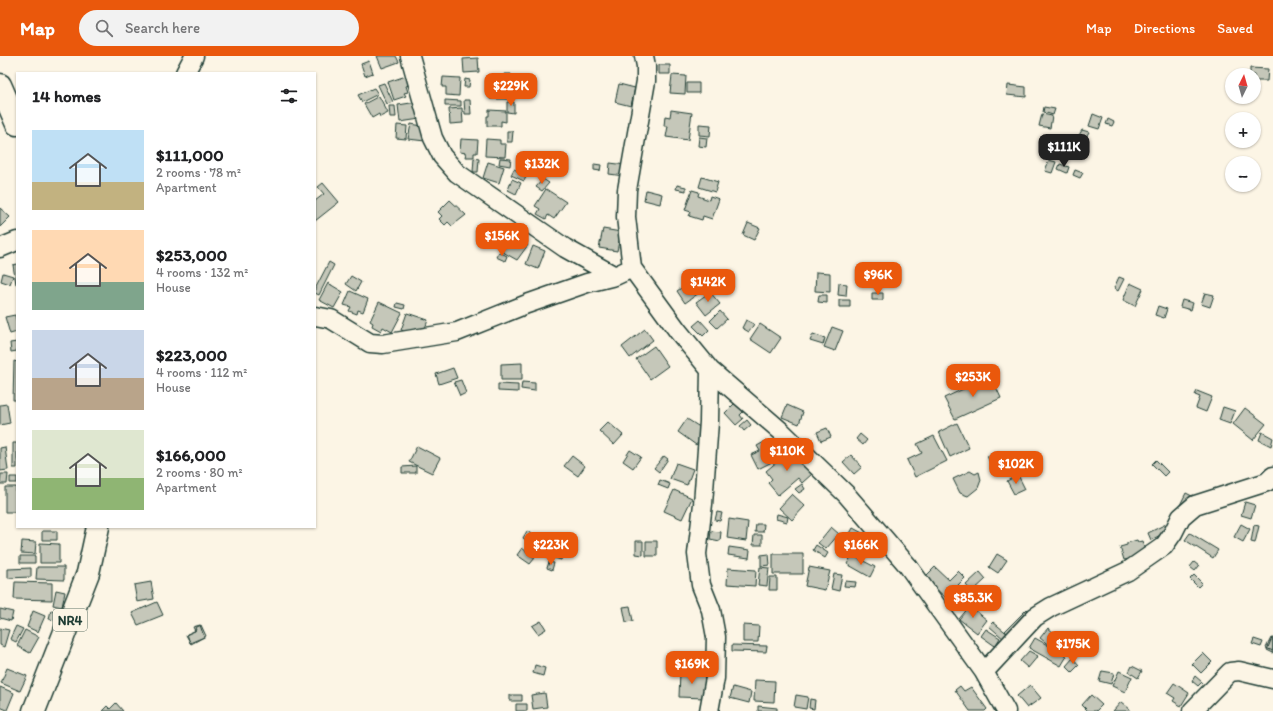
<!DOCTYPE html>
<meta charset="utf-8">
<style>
body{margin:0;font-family:Itim,sans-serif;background:#f2f2f2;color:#202124;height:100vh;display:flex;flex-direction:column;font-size:15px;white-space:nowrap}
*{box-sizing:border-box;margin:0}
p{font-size:13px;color:#757577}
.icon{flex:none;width:22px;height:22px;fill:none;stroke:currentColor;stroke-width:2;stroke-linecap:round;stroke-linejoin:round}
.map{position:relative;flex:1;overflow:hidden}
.sheet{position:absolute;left:16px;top:16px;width:300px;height:456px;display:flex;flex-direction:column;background:#fff;border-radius:0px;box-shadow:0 1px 3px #0004}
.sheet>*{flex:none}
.needle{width:26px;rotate:5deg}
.tools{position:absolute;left:1225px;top:12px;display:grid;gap:8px}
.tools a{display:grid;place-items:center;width:36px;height:36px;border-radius:50%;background:#fff;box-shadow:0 1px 3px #0004;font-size:20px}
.price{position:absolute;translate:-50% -34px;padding:0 9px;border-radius:8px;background:#ea580c;color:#fff;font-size:13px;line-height:26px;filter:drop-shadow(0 1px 2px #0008)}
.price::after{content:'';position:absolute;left:50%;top:24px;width:12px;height:9px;margin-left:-6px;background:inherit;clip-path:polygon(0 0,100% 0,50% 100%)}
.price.selected{background:#222;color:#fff}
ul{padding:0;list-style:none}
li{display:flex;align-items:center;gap:12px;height:100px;padding:0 16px}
li span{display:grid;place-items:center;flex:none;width:112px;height:80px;border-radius:0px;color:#555}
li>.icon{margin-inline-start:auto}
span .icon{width:48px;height:48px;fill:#fffc;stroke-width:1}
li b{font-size:17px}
h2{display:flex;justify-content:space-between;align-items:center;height:48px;padding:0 16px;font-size:17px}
header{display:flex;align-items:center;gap:24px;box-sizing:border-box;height:56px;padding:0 20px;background:#ea580c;color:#fff}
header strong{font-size:19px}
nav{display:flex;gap:22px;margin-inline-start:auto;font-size:14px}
.search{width:280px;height:36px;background:#f2f2f2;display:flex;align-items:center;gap:10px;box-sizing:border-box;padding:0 14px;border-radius:22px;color:#757577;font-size:15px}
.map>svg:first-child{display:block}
.building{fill:#c5c7b9;stroke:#1f3d34}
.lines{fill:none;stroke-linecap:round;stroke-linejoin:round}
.minor-casing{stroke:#1f3d34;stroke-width:21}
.highway-casing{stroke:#1f3d34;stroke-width:25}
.minor{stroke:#fcf5e5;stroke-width:18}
.highway{stroke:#fcf5e5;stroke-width:22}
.labels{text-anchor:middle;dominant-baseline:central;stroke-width:3;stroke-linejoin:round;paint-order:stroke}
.shield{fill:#fcf5e5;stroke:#617469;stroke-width:1}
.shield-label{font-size:13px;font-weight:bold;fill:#1f3d34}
</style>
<header>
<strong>Map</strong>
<div class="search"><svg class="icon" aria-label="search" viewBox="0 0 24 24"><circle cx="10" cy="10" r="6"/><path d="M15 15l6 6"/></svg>Search here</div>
<nav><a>Map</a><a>Directions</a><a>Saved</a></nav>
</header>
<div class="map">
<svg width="1273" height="655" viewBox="0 0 1273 655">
<rect width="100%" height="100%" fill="#fcf5e5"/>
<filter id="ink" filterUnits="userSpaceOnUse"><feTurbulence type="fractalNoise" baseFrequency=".025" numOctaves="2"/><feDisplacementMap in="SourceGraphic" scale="8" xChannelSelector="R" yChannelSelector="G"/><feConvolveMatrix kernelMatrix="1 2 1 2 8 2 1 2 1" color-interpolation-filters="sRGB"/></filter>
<g filter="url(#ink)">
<!-- building -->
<path class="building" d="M377 0H396L399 6 382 12Z
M478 2 479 16 464 17 463 3Z
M369 5 373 17 365 20 361 8Z
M659 9H670V18H659Z
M1250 12 1268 13 1267 25H1254V19H1250Z
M504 18H511V27H504Z
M672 19 686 20 685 38 670 37Z
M406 20 409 29 406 30 408 36 404 37 406 40 394 44 388 26Z
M443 21 460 22 459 40 446 39V31H442Z
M465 23 470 24 469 31H464Z
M384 27 393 46 387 48 378 29Z
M687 27H699V37H687Z
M619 28 635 32 631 50 615 46Z
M493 29H512V43H490V34H493Z
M1008 29 1026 31V41L1007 39Z
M374 32 378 38 362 46 358 39Z
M379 40 388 57 380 61 379 58 372 62 364 48Z
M445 44 461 45V50H445Z
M464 44H470L471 58H465Z
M417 46 420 63 400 66 398 49Z
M507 46H514V57L507 56Z
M389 50H395L396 61H390Z
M1044 51 1055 53 1053 59 1043 56Z
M462 52 463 67 450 68 449 53Z
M489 54 506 55V66L501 65V70H487V60H489Z
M671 54 692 57 688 84 666 81 668 70H664L665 60 670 61Z
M1042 58 1052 60 1050 72 1039 70Z
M1093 58 1103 62 1099 73 1089 70Z
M1108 63 1114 66 1112 70 1106 68Z
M411 68 428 71 425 85 408 83Z
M699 68 711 69 710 80 699 79Z
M397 69 407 70 406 83 396 82Z
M1082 74 1089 76 1082 87 1077 83Z
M507 75H513L512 86H507Z
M699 81 707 82 706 91 698 90Z
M461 83 478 84 477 97H474V101H465L466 97 460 96Z
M486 83 500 84V88H506L505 101 485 100Z
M474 102 479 103 478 116H473Z
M500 102 511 103 510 110 499 108Z
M1049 104 1056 106 1052 117 1045 115Z
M488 106 504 111 499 127 483 122Z
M610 107 626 109 624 120 609 118Z
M594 108 601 109 600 115 594 114Z
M1060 108 1069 111 1067 117 1058 113Z
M514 113 527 119 524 125 511 119Z
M1075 114 1083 117 1080 122 1073 119Z
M702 121 718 126 715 136 699 131Z
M512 123 521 127 516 138 508 134Z
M543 123 549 127 542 135 536 131Z
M323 127 339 146 315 165V145L324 138 318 131Z
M677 129 686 131V135L676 133Z
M546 133 566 146 554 163 548 159 546 163 537 158 540 153 535 150Z
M646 134 662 138 660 148 644 144Z
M692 134 699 136 698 140 709 144 710 140 719 143 712 163 703 160 702 164 689 160 691 156 685 154Z
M450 144 466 159 452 170 448 166 445 169 439 163 442 160 438 156Z
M0 152 10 161 0 171Z
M748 167 760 172 754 184 743 179Z
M603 173 621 176 617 195 599 192Z
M517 182 528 189 517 204 501 195 509 183 515 186Z
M533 190 545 195 538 213 526 208Z
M499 196 507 200 505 205 496 201Z
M329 206 334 209 319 239 315 237V233Z
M17 208V228H16L13 209Z
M816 216 830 217V236L815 235Z
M3 217 13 220 10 228 1 225Z
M351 220 361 226 356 235 346 228Z
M1119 221 1124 223 1118 235 1114 232Z
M691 225 699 237 685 247 677 235Z
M328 227 343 236 334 252 319 244Z
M839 227 847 228 846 240 838 239Z
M1130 227 1143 233 1135 250 1123 244Z
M350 235 368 243 363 256 358 254 357 258 349 255 351 251 344 249Z
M710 236 720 248 706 259 696 246Z
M872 237H883V244H872Z
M1205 237 1214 239 1210 251 1201 248Z
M819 239H827V247L818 246Z
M839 244H850V251H839Z
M1182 244 1193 247 1191 254 1180 251Z
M379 246 402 257 392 276 383 271 381 275 372 270 373 267 370 265Z
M397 247 405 249 404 253 396 251Z
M1158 250 1167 253 1164 262 1155 259Z
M720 255 727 263 717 272 710 265Z
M407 257 428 264 422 281 401 274Z
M15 259 17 267V276L10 278 5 261Z
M700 264 709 274 703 280 693 270Z
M746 264 754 268 749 276 742 272Z
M760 268 781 282 771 297 750 283Z
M832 271 843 275 835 295 824 291Z
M645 273 653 284 630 302 622 291Z
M813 278 825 282 823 289 810 285Z
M17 286V295L11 296 10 287Z
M654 290 668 310 650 323 636 303Z
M14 305 17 306V344H13Z
M522 307V324H501V308Z
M453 312 457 322 439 328 436 318Z
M991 320 1001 342 955 363 944 342Z
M461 324 466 337 460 340 454 326Z
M522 326 535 327V335L521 333Z
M498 328 518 329V336L498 335Z
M1197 335 1212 341 1206 356 1196 352 1200 341 1195 339Z
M736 346 744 355 740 359 743 363 736 369 725 357Z
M7 348 10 367 0 369V349Z
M787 349 803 356 799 368 782 361Z
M1223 351 1235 355 1230 368 1219 364Z
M1245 352 1266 368 1253 384 1233 368Z
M687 363 706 375 696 389 678 376Z
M747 364 751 369 744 375 740 370Z
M608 366 623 379 614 389 599 375Z
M957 367 969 392 950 401 939 376Z
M827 372 831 381 821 385 817 376Z
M1262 376 1273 382 1271 390 1259 384Z
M860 378 867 384 863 389 856 383Z
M934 380 947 405 915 421 907 404 922 397 917 388Z
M766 385 776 404 758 413 751 399 760 395 757 390Z
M13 387H17V412H13Z
M417 390 440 402 432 417 409 406Z
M5 391 8 414 0 415V392Z
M630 394 641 401 633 412 623 405Z
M791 394 812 418 802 427 798 422 778 439 768 427 772 423 766 415Z
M999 395 1008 413 996 419 987 400Z
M851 399 862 411 854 418 843 406Z
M572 400 585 410 578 420 564 410Z
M664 400 668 403 659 416 654 412Z
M1156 404 1168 416 1164 420 1152 408Z
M676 407 693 413 687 429 670 423Z
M1032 407 1034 415 1022 418 1021 409Z
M416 410V417H402V411Z
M970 415 975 418 979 416 981 424 978 432 968 440 960 437 953 423Z
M1 418H8L7 428H0Z
M1018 419 1025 433 1014 438 1007 425Z
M10 421H17V427H10Z
M660 424 670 428 668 433 658 429Z
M802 428 805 433 799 437 795 433Z
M5 431H16V456H5Z
M674 434 692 442 682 463 664 455Z
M1186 437 1194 441 1187 453 1180 449Z
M792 438 805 450 792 464 779 452Z
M1245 446 1255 449 1251 462 1241 459Z
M717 456 722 457 720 465 715 464Z
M777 458 788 461 787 466 776 463Z
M729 463 748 466 746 485 727 482Z
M756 468H764L763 476H755Z
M1166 468 1170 474 1151 484 1148 477Z
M1241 468 1250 473 1243 486 1234 481Z
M1254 469 1259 470 1255 487 1251 486Z
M831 471 839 478 826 493 818 487Z
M853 472 881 487 876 496 848 481Z
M42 475H57V484H42Z
M527 475 544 487 539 493 523 482Z
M711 475 721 476 720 485 710 483Z
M1190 477 1218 494 1213 502 1185 484Z
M754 479H762V489H753Z
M1137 484 1138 486 1142 485 1146 498 1131 506 1130 503 1124 504 1120 491 1127 489V487Z
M22 485 36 486 35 498 21 497Z
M636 485H643V499L636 498Z
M646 485H657V500H646Z
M40 487 59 488V507H40Z
M816 489 828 497 825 502 813 494Z
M729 491 750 494 749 502 728 499Z
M522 492 535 502 530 508 517 499Z
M556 495 563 497 561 504 554 502Z
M769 498 770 509 761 510V499Z
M773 498H803V518H773Z
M997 498 1007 504 998 517 989 511Z
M852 499 875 511 870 521 847 508Z
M20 500H35V507H20Z
M549 506 554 507 552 514 547 512Z
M1194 506 1199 510 1195 515 1190 511Z
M37 511H64V524L36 523Z
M760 511 769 512 767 530 758 529Z
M809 511 830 515 825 534 805 530Z
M935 511 949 524 958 515 965 522 958 529 969 539 957 552 924 522Z
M31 512V521L8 522V513Z
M728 512 756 514 755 530 727 528Z
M980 516 986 523 972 536 966 529Z
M834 518 842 519 839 535 831 533Z
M1194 519 1202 527 1198 531 1190 523Z
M770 521H777V534H769Z
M845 525 856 526 855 531 844 530Z
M15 526 52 527V544L14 543Z
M151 526 154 543 137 546 134 529Z
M56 534 65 536 62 551 53 549Z
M157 546 163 559 138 569 132 557Z
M630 550 633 565 626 566 623 551Z
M970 550 987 564 977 577 959 563Z
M0 553 13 556 11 565 0 562Z
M1027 553 1034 560 1012 582 1005 575Z
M51 554 57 556 55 564 49 563Z
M33 555 45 560 38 576 27 571Z
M541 565 546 573 538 578 532 570Z
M993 566 1009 579 1005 584 989 570Z
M200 569 204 581 190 587 187 578 195 575 193 571Z
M201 569 206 580 191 588 186 579 196 574 195 572Z
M743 569 759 570 758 586H743Z
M16 570 23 573 16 586 10 583Z
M0 572 9 574 4 591 0 589Z
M1048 572 1058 580 1050 590 1040 582Z
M986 573 1000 582 995 590 981 580Z
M25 574 39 581 30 597 17 590Z
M1035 582 1067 600 1061 610 1029 592Z
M1271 582 1273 583V595L1266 592Z
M1272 582H1273V597L1267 594Z
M1254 583 1263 586 1261 591 1252 588Z
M732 589 767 590 766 596 732 595Z
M1029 595 1038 600 1028 612 1020 605Z
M1203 597 1212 606 1201 617 1192 608Z
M1073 602 1079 609 1072 616 1066 610Z
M535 609 545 612 543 620 533 617Z
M1132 610 1142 615 1138 622 1129 616Z
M7 612 27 620 20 635 1 627Z
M1102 615 1114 617 1111 628 1099 625Z
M1119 615 1132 621 1125 636 1112 630Z
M680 616 705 617 704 642 679 641Z
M1195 620 1202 626 1198 630 1192 625Z
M755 624 775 625 774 646 754 645Z
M1174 627 1189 637 1181 650 1173 645 1175 642 1167 637Z
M1030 629 1041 642 1027 652 1017 640Z
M960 630 964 635 971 631 987 653 985 655H970L955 634Z
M0 631 14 637 7 654 0 651Z
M733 631 751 636 749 647 730 642Z
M545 637 547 651 533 653 531 639Z
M510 639H522V645H510Z
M796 639 808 641 806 653 794 651Z
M1091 639 1102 649 1096 655H1088L1082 649Z
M810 643 815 644 814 653 809 652Z
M1121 646 1130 653 1129 655H1113Z
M116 647 123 655H102L107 650 110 653Z
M516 648H527V655H516Z
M758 650 777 652V655H758Z"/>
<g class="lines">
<!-- minor casing -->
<g class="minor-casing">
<path id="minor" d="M410 0 433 82 442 100 457 117 565 192 615 220
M644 0 646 10V25L627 134 626 161 632 212 678 275 710 314 782 376 846 438 908 510 984 616 1006 655
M185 17 194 0
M0 192 17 185
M315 260 331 263 370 287 383 288 457 276 527 248 587 227 615 220 632 212
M984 616 1035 561 1051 551 1128 515 1164 490 1173 477 1181 461 1195 449 1267 426 1273 420
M709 655 715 622 716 581 711 554 701 529 697 498 703 448 709 366 710 314
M1192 655 1230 616 1239 615 1273 623"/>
</g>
<!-- highway casing -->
<g class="highway-casing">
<path id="highway" d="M0 29 17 68
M34 655 88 517 98 471"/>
</g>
<!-- minor -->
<use href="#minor" class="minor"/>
<!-- highway -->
<use href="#highway" class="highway"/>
</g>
</g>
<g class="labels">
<!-- shield labels -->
<rect class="shield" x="53" y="553" width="34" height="22" rx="3"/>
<g class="shield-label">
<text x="70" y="564">NR4</text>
</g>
</g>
</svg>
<div class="tools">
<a><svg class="needle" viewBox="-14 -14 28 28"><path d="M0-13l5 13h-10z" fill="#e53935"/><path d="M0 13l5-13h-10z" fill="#757577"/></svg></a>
<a>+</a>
<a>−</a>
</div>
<b class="price" style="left:511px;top:51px">$229K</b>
<b class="price selected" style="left:1064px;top:112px">$111K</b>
<b class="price" style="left:542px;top:129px">$132K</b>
<b class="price" style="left:502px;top:201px">$156K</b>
<b class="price" style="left:878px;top:240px">$96K</b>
<b class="price" style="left:708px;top:247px">$142K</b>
<b class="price" style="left:973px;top:342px">$253K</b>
<b class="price" style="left:787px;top:416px">$110K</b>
<b class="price" style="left:1016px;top:429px">$102K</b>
<b class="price" style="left:551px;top:510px">$223K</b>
<b class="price" style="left:861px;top:510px">$166K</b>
<b class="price" style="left:973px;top:563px">$85.3K</b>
<b class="price" style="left:1073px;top:609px">$175K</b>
<b class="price" style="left:692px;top:629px">$169K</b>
<section class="sheet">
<h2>14 homes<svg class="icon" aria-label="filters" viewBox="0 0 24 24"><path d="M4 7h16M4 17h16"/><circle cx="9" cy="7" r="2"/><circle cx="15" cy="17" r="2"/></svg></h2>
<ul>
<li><span style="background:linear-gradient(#bfe0f5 65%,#c2b280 0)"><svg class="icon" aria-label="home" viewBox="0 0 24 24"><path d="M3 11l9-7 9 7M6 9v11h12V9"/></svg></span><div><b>$111,000</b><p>2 rooms · 78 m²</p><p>Apartment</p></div></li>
<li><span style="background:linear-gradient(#ffd9b3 65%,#7fa58c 0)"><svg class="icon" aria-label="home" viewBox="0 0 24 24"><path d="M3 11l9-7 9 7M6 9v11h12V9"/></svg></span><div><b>$253,000</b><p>4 rooms · 132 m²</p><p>House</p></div></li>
<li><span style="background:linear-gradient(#c9d6e8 60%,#b9a48a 0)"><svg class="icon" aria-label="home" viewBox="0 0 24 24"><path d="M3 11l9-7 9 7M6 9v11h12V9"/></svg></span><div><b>$223,000</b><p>4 rooms · 112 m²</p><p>House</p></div></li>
<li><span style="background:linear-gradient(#dfe7d0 60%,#8fb573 0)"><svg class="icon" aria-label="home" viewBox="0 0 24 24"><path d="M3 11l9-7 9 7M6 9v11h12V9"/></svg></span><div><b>$166,000</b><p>2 rooms · 80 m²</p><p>Apartment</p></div></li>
</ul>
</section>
</div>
